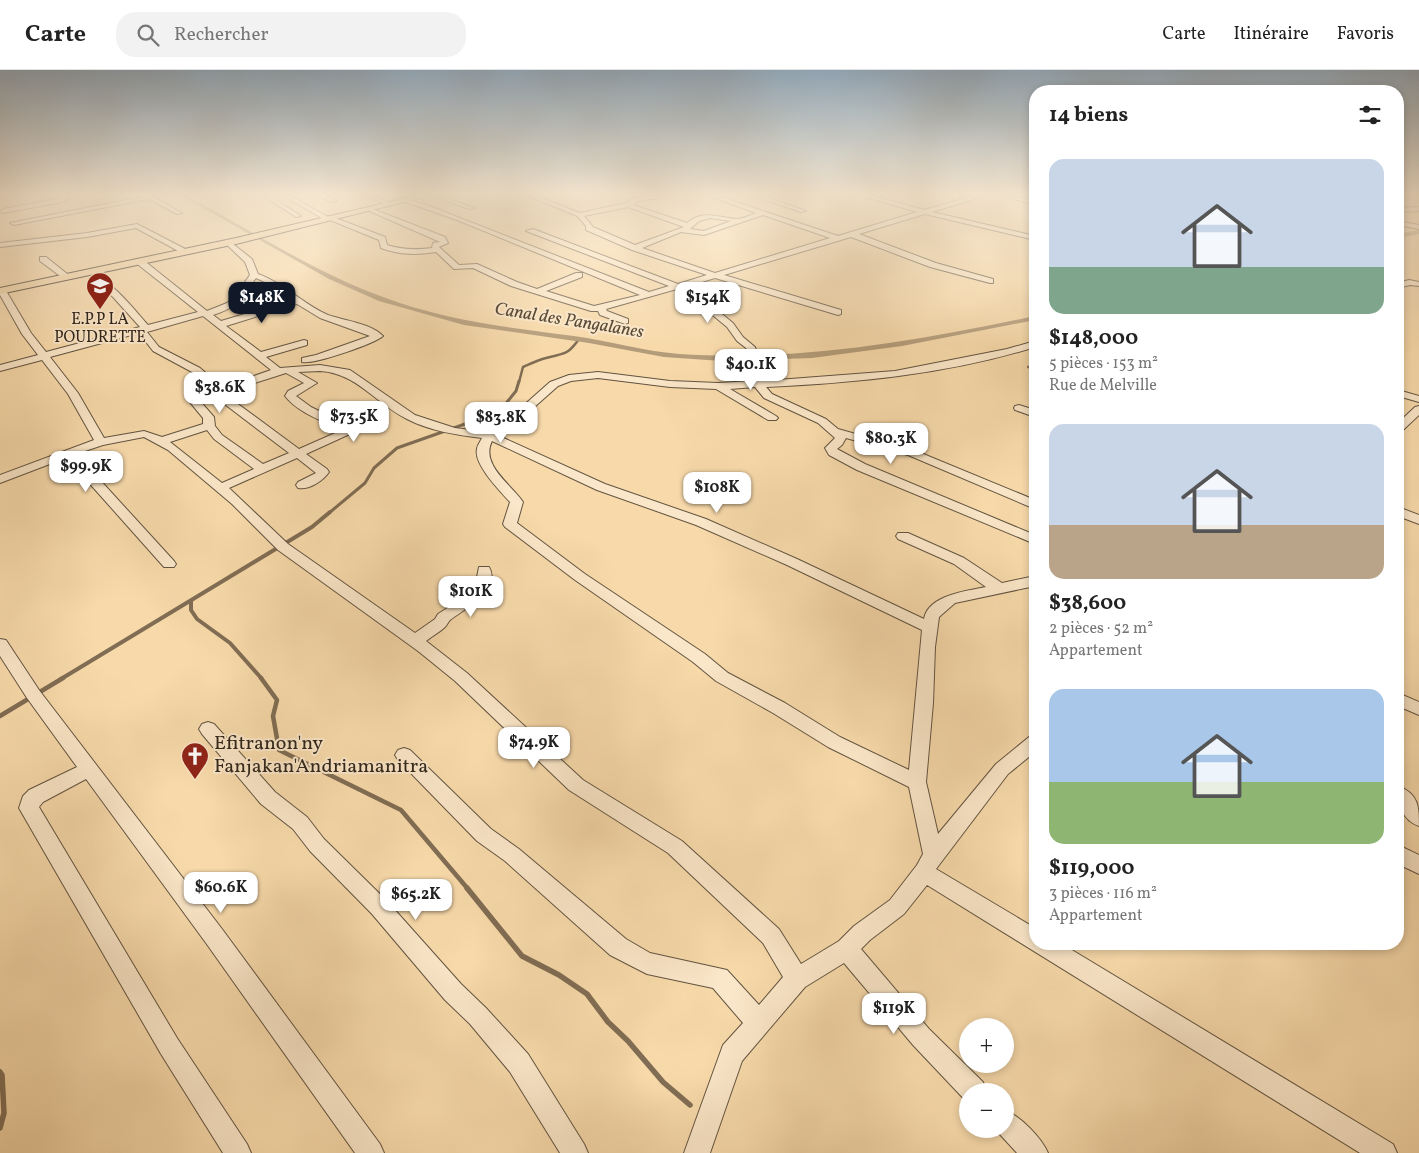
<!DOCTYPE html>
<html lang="fr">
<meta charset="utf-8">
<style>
body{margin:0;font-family:Vollkorn,serif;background:#f2f2f2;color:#222;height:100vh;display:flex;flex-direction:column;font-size:19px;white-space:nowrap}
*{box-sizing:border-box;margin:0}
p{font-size:16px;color:#767676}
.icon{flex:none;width:28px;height:28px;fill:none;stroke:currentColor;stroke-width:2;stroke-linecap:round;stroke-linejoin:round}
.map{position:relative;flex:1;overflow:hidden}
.drawer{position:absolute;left:1029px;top:15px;width:375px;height:865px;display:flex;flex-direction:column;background:#fff;border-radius:20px;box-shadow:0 2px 8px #0003}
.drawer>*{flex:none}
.fabs{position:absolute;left:959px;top:948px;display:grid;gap:10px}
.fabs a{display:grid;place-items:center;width:55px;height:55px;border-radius:50%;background:#fff;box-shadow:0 2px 8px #0003;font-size:25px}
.price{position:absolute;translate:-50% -42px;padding:0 11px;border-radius:10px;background:#fff;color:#222;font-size:16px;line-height:32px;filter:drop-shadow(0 1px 2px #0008)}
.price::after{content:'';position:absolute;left:50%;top:30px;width:15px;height:11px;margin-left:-8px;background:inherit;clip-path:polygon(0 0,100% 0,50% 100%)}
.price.current{background:#111827;color:#fff}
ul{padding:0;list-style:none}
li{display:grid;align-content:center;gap:10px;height:265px;padding:0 20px}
li span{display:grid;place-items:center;height:155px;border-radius:15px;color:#555}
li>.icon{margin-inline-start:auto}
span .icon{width:90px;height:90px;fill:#fffc;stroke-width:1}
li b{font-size:21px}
h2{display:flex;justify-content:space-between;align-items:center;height:60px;padding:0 20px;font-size:21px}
header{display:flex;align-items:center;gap:30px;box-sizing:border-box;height:70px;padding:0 25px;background:#fff;border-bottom:1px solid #e0e0e0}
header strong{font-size:24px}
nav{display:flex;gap:28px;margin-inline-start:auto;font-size:18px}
.search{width:350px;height:45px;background:#f2f2f2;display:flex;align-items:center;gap:12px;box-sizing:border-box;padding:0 18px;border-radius:20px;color:#767676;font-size:19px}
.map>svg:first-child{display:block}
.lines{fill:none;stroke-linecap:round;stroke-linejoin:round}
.stream-far4{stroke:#806d54;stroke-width:2.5}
.stream-far3{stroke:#806d54;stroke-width:3}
.stream-far2{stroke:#806d54;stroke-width:4}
.stream-far1{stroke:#806d54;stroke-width:4.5}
.stream{stroke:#806d54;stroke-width:5.5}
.canal{fill:#b49c7a;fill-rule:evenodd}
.minor-casing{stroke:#625440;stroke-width:2}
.major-casing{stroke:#31271c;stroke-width:2}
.minor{fill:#fae6c8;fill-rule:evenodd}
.major{fill:#f7d9aa;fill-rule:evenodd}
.labels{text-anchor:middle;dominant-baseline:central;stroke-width:4;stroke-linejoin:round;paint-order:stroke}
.far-poi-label{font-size:16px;fill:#31271c;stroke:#fae6c8}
.far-water-label{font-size:18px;font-style:italic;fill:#584a38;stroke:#fae6c8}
.poi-label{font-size:20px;fill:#31271c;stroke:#fae6c8;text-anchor:start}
</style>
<header>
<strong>Carte</strong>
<div class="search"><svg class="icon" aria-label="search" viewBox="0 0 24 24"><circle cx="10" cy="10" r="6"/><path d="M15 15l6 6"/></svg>Rechercher</div>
<nav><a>Carte</a><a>Itinéraire</a><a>Favoris</a></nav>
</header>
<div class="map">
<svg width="1419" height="1083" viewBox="0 0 1419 1083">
<rect width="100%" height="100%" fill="#f7d9aa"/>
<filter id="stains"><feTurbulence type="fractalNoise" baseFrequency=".004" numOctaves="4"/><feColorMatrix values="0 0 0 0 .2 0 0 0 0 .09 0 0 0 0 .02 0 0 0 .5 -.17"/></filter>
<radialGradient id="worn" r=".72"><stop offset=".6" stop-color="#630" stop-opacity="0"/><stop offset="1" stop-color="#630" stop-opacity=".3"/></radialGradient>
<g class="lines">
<!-- stream-far4 -->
<path class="stream-far4" d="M519 312 523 297C530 294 538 290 546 288 564 283 567 286 579 269"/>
<!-- stream-far3 -->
<path class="stream-far3" d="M329 443 365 413 374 398 397 378 499 342 516 321 519 311"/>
<!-- stream-far2 -->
<path class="stream-far2" d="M191 531V540L197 549 230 573 262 609
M61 609 312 457 330 442"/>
<!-- stream-far1 -->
<path class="stream-far1" d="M261 608 277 630 273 646 279 680 401 740 468 819
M0 646 63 608"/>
<!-- stream -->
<path class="stream" d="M467 818 522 886 559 905 587 924 608 952 628 971 663 1012 690 1035
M0 1002 2 1005 4 1043 0 1058"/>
<!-- canal -->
<path class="canal" d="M180 125H186C250 160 314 202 383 227 444 250 509 258 574 266 609 271 643 281 679 284 799 292 918 271 1035 246V250L902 276 812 288 722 291 664 287 589 273 464 255 379 231 329 209Z
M1419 160V164L1398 168V164Z"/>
<!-- minor casing -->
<g class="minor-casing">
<path id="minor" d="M61 125H67L68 129 63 132 3 143 0 142 3 139 61 128Z
M140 125 152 126 182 143 177 144 149 129 14 155 10 153 142 127Z
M262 125H269L301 146 296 147Z
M282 125H289L328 147H333L385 167 387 175C403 180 416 180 432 178L433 173 440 172 365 139 370 138 445 167 448 173 439 177 459 195 477 194 517 212 537 219 576 203H582V207L546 221 594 236 640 225 457 150 400 130 403 128 427 135 649 222 669 216 526 161 533 159 678 214 707 205 632 180 586 160V156L577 146 526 125H534L580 143 626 133 637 127 668 125 665 127 639 131 633 135 687 153C703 139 719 148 737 149 743 149 751 145 756 143L707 125H715L838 166 917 142 863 126 862 125H870L924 140 977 125H985L984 126 932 142 1035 166V170L925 144 859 164 936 193 993 209V213H990L930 197 851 167 724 205 841 240V244L838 245 715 208 685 217 709 227 711 235 733 253 743 267 755 277 762 298 764 311 895 301 1007 279 1035 271V277C949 304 856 313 766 317L772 324 826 349 838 359 916 381 1035 430V439L908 385 846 368 842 375 837 379 865 394 1035 465V474L857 400 829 385 825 378 835 368 818 353 764 328 755 317 730 319 776 346 778 348 776 350H768L716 319 670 317 598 308 571 311 558 316 531 340 497 365 605 414 706 449 797 489 924 549C928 525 967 521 986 517L954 494 898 469 896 466 898 463H908L964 488 1002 513 1035 506V516L955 533 939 547 935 577 933 633 926 712 938 764 996 694 1029 667 1035 665V682L1008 704 936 799 1035 858V874H1062L1393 1074 1397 1083H1360L927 815 904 844 870 870 861 879 929 959 983 1012 986 1021H968V1031L965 1030 913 975 844 893 805 917 742 991 710 1083H684L723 975 743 953 713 918 647 904 610 885 505 791 477 771 398 690 395 685 398 680 404 678 410 680 491 759 519 779 626 869 650 883 727 900 759 935 783 907 763 873 668 783 569 720 455 611 418 581 278 480 232 434 168 380 144 367 103 375 73 385 90 399 174 491 176 494 174 497H164L82 405 63 389 0 413V405L94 370 68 324 42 290 0 301V295L38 285 22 264 0 225V219H5L31 263 46 282 140 257 113 227 94 211V207C108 206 138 244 148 255L198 242 136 193V189H142L207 241 227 233 245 218V212L250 205 245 192 224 172 228 170 252 189 258 204C284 213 303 234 328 245 345 251 370 253 383 266 374 274 313 295 302 292V288L316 285 370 266 320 248 297 234 226 256 261 282 304 270 307 271V275L266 287 280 298 320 295 350 300 415 345 455 358 487 362 523 336 550 312 569 305 598 302 670 311 718 313 753 311 752 298 746 278 737 271 727 257 704 238 702 230 677 219 606 239 607 241 628 249V253L625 254 600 245 598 241H591L511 216 473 198 454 199 436 182C416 185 400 185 381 178L379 170 330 150H325ZM628 137 684 157 635 175 593 157 584 146ZM763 145 830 168 715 203 642 178 681 162 704 165ZM710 148 731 151 704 161 690 159 699 151ZM256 208 269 214 292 230 221 251 213 245C229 240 243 232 253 218V212ZM203 246 271 300 222 317 200 298 159 277 147 262ZM139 263 153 281 192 302 213 319 192 327 189 331 203 348V354L162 367 144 361 104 368 78 323 50 287ZM320 301C357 303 376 334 407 349 430 361 457 365 482 368 480 372 477 376 477 379 473 394 501 422 510 432L503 454 505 457 575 510 693 592 716 611 773 643 828 677 909 717 923 784 917 795 890 830 854 856 839 871 801 894 779 859 682 771 583 710 467 603 426 571C432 566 440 562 445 557 447 555 448 552 450 550 463 540 502 519 489 497H479L476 512 466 526 438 544 435 549 415 563 288 474 229 418 297 388 316 403 298 412 296 415 298 418C309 420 323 411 329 402L327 399 306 384 352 363 355 359 311 337 296 326 317 313 298 302ZM286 303 304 313 288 321 285 326C298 343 323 351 342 360L299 379 223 323ZM214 326 289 383 263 394 222 365 215 356 214 347 200 331ZM207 360 214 369 254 399 222 413 170 372ZM492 371 597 420 696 455 787 495 922 560 909 700 840 667 785 633 728 603 705 584 585 504 517 453 523 432C511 414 480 395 492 371Z
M316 125H324L337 131 332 132Z
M366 125H373L391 134 386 135Z
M430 125H438L474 138 469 139Z
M752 125H760L806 141 801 142Z
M817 125H825L833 128 830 130Z
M1001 125H1010L1035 131V135Z
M1419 137V141L1398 142V138Z
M1398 151 1419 155V159L1398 155Z
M137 154 189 181 182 183 136 158 87 167 0 177V173L87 163Z
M40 187H46L71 207 64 209 40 191Z
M1409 210 1419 212V216L1410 215 1398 218V213Z
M1033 294 1035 295V301L1028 297Z
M1398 320 1419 326V332L1398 326Z
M1019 335 1035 340V347L1015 340 1014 338 1015 336Z
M1419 336V345L1402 361 1398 362V353L1415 337Z
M1398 437 1419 445V454L1398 446Z
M0 569 6 570 39 620 222 859 380 1074 384 1083H355L206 873 86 709 43 732 39 737 177 968 247 1074 251 1083H223L161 984 19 738 23 726 29 720 77 697 27 628 0 586Z
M1398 623 1419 632V645L1398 636Z
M208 652 214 654 275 722 307 747 324 769 386 830 461 914 486 938 528 984 584 1074 588 1083H560L510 1002 470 954 445 930 372 844 310 781 293 759 261 734 202 664 199 659 202 654Z
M1398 716C1419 724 1419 737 1419 756 1402 750 1396 732 1398 716Z
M1398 775 1419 785V804L1398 794Z
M1005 1040C1021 1047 1041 1067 1048 1083H1017L995 1059H1005Z"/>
</g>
<!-- major casing -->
<g class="major-casing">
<path id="major" d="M420 125H432L236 174 0 224V218L236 168Z"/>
</g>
<!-- minor -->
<use href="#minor" class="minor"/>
<!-- major -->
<use href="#major" class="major"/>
</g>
<!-- sky -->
<linearGradient id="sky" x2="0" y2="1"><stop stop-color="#93aabc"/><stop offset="0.45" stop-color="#fbeed9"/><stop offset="1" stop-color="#fbeed9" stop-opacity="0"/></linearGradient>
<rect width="1419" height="276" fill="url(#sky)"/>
<!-- icons -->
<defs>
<g id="school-pin" transform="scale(1.4375)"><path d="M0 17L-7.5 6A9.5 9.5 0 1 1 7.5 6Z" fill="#8f2418" stroke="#fae6c8"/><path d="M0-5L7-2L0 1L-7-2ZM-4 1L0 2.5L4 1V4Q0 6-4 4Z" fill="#fff"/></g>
<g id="church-pin" transform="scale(1.4375)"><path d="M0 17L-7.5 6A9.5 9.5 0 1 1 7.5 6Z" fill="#8f2418" stroke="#fae6c8"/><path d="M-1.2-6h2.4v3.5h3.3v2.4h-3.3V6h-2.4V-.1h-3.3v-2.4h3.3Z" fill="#fff"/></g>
</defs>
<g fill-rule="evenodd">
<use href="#school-pin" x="100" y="216"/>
<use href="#church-pin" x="195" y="686"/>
</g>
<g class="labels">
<!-- far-poi labels -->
<g class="far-poi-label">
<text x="100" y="250">E.P.P LA<tspan x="100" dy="18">POUDRETTE</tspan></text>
</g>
<!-- far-water labels -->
<g class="far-water-label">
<text transform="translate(569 251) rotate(9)">Canal des Pangalanes</text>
</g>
<!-- poi labels -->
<g class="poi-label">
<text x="214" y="674">Efitranon'ny<tspan x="214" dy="23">Fanjakan'Andriamanitra</tspan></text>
</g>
</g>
<rect width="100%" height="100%" filter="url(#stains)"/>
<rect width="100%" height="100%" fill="url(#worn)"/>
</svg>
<div class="fabs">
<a>+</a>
<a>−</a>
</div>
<b class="price current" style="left:262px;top:254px">$148K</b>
<b class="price" style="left:708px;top:254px">$154K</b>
<b class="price" style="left:751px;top:321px">$40.1K</b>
<b class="price" style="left:220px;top:344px">$38.6K</b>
<b class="price" style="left:354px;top:373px">$73.5K</b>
<b class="price" style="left:501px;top:374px">$83.8K</b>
<b class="price" style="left:891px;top:395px">$80.3K</b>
<b class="price" style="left:86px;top:423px">$99.9K</b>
<b class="price" style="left:717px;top:444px">$108K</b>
<b class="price" style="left:471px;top:548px">$101K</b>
<b class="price" style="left:534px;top:699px">$74.9K</b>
<b class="price" style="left:221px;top:844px">$60.6K</b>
<b class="price" style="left:416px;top:851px">$65.2K</b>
<b class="price" style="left:894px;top:965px">$119K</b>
<section class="drawer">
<h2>14 biens<svg class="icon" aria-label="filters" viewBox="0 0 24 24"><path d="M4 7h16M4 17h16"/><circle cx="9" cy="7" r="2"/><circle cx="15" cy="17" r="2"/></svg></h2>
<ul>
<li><span style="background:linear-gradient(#c9d6e8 70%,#7fa58c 0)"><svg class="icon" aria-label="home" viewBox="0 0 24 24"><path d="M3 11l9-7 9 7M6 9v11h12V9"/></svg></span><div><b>$148,000</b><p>5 pièces · 153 m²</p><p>Rue de Melville</p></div></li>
<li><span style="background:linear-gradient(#c9d6e8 65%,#b9a48a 0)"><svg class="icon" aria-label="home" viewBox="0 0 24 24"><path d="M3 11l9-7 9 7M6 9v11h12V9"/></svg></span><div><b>$38,600</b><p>2 pièces · 52 m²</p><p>Appartement</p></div></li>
<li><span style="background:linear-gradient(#a9c7e8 60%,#8fb573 0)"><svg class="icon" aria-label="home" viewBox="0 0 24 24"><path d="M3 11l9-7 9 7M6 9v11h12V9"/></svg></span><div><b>$119,000</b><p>3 pièces · 116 m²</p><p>Appartement</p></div></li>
</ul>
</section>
</div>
